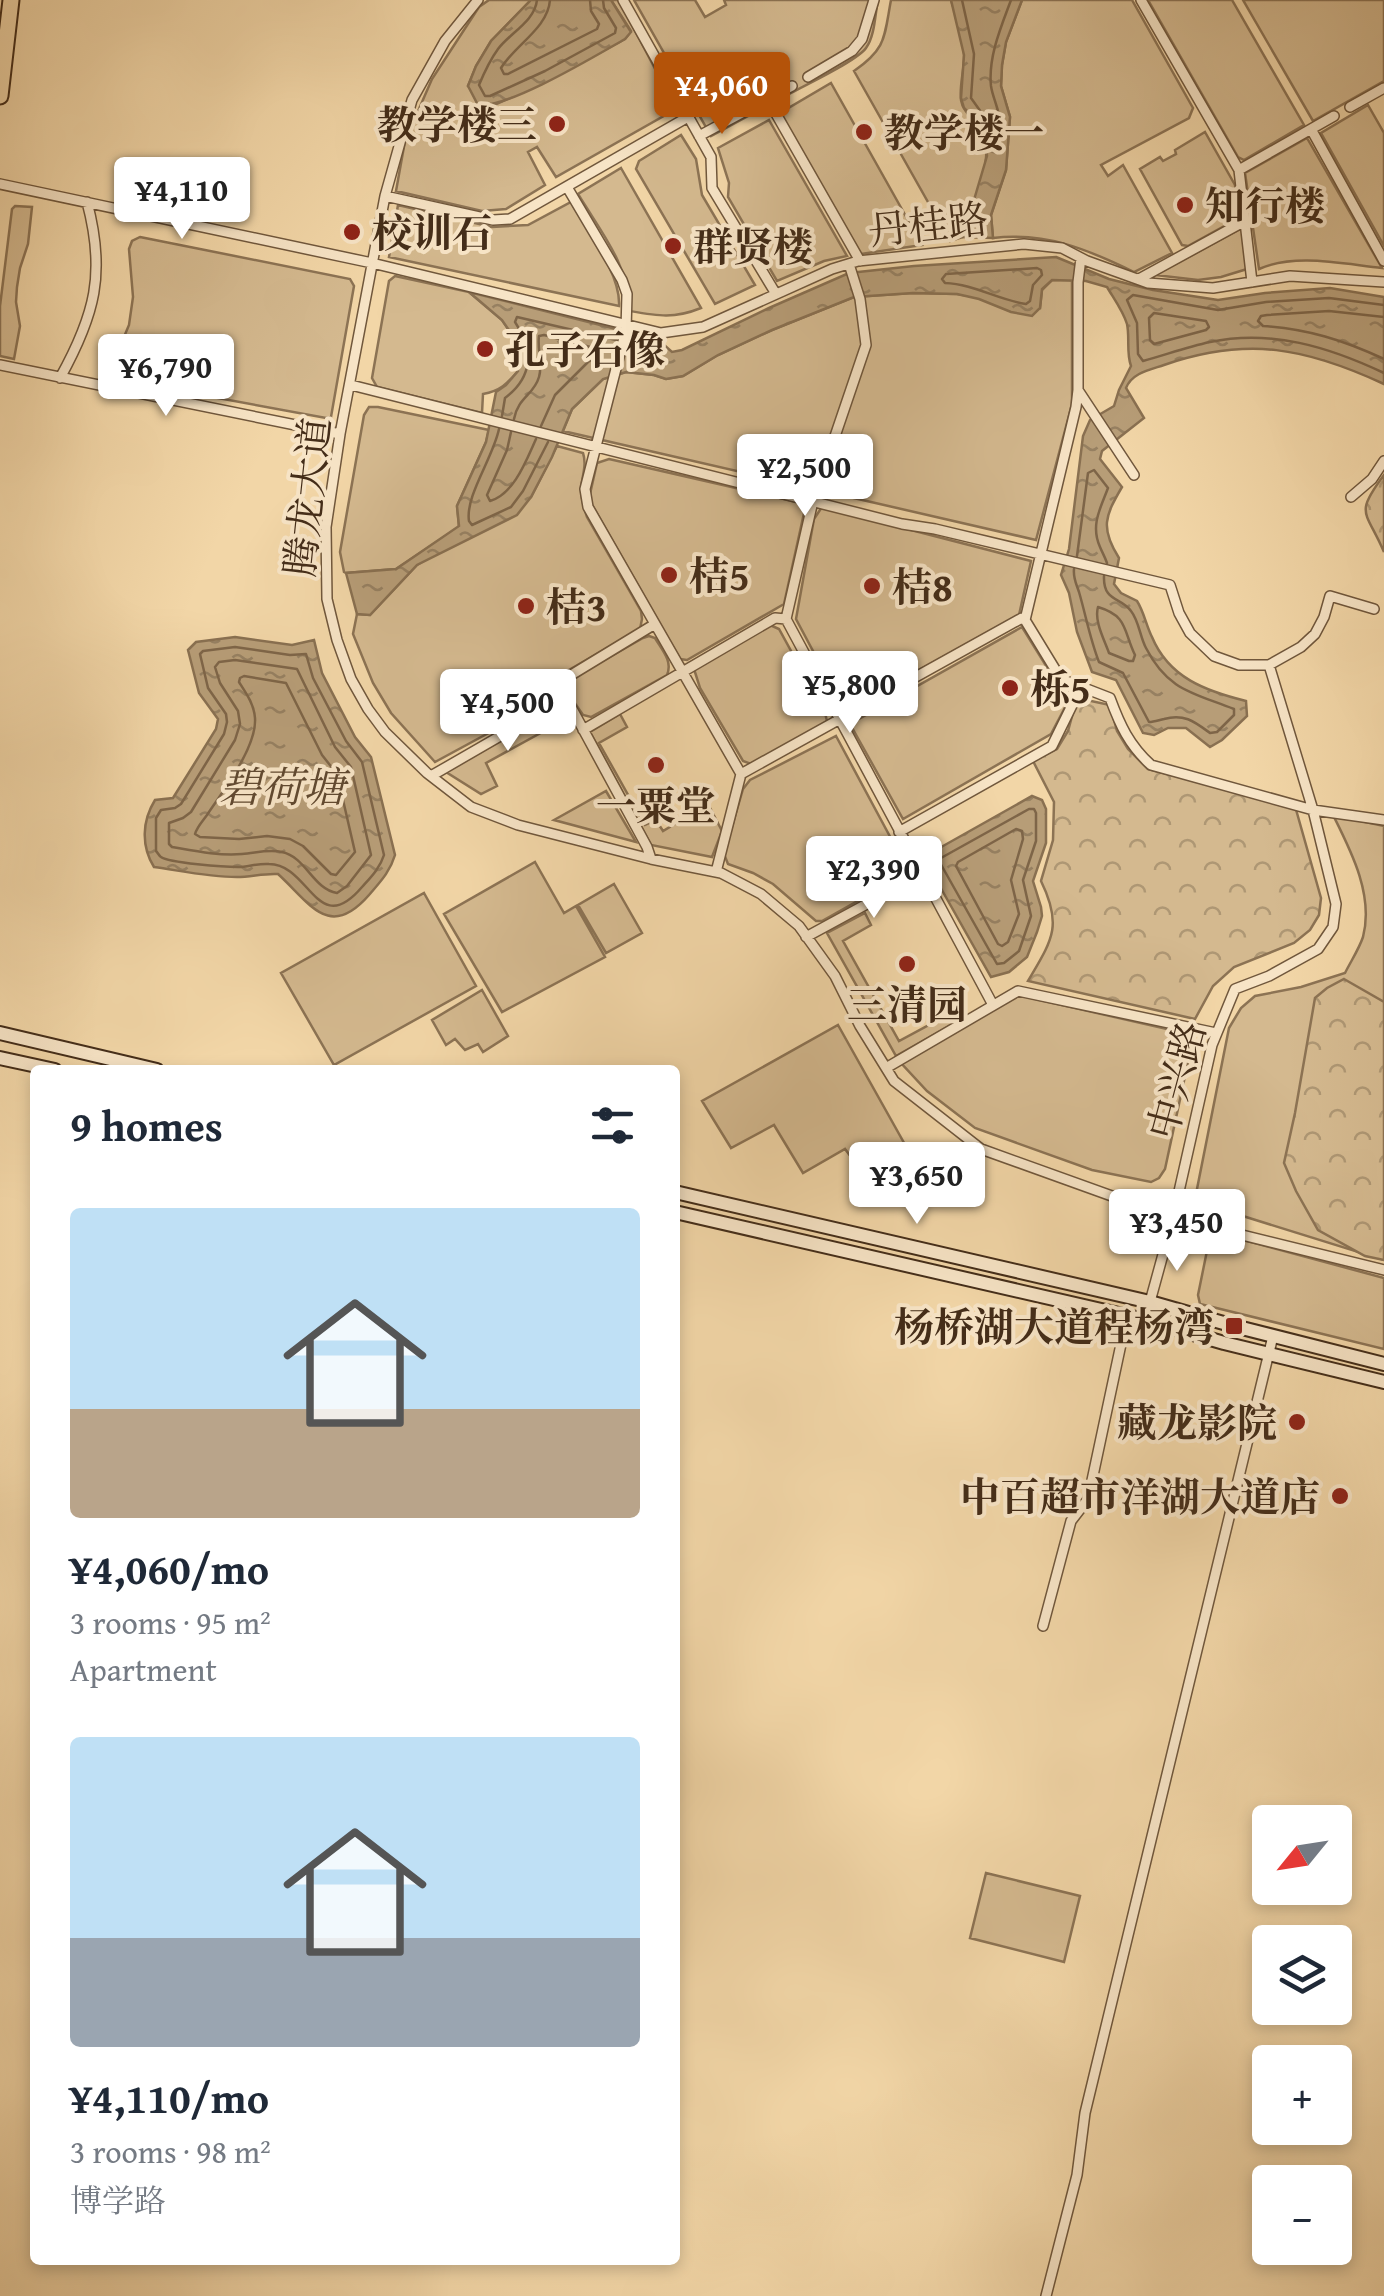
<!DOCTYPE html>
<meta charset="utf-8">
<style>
body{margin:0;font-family:"Gentium Book Plus","Noto Serif SC",serif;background:#f6f6f7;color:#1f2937;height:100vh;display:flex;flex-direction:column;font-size:38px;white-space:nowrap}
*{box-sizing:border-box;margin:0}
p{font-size:32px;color:#747a83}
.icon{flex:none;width:55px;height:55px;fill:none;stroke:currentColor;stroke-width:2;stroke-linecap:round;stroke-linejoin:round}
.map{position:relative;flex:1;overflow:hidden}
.sheet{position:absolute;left:30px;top:1065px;width:650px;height:1200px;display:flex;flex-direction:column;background:#fff;border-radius:10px;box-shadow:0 5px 15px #0003}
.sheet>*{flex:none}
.needle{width:65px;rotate:240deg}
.tools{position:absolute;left:1252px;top:1805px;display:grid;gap:20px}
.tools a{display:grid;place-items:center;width:100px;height:100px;border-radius:10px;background:#fff;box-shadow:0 5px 15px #0003;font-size:50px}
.price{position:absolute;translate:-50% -85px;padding:0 22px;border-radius:10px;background:#fff;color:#222;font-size:32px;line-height:65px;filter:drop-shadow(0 2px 5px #0008)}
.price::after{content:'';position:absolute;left:50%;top:60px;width:30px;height:22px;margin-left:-15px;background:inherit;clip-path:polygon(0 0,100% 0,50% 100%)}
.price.active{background:#b45309;color:#fff}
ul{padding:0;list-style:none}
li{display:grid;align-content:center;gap:20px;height:530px;padding:0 40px}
li span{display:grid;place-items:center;height:310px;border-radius:10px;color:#555}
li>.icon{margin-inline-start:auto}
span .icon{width:180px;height:180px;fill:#fffc;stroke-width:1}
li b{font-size:42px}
h2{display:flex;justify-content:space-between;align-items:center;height:120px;padding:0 40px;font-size:42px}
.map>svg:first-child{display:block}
.grass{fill:#d4b98f;stroke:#8c7354;stroke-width:2.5}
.forest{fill:url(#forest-crowns);stroke:#8c7354;stroke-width:2.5}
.water{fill:url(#water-ripples);stroke:#897051;stroke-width:2.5}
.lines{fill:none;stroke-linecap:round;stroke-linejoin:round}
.shore{stroke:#7e6548;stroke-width:2.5}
.minor-casing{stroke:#70573c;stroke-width:12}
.secondary-casing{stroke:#442d19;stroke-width:16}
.primary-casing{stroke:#442d19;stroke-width:19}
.minor{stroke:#f7e4c6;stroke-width:9}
.secondary{stroke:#f7e4c6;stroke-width:12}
.primary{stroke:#f2d6a7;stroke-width:15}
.poi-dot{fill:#8f2418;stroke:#f7e4c6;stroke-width:4}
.labels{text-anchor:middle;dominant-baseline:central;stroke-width:8;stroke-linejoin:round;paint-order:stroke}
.poi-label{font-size:40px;font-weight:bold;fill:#442d19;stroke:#f7e4c6;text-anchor:start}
.street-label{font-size:40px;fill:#442d19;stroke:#f7e4c6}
.water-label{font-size:42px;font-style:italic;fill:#614930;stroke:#f7e4c6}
</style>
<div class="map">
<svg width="1384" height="2296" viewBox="0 0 1384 2296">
<defs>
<pattern id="forest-crowns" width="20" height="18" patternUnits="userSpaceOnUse" patternTransform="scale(2.5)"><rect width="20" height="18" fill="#d4b98f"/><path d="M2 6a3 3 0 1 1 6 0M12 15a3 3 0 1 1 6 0" fill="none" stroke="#ae9774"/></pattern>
<pattern id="water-ripples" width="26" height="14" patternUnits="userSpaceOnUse" patternTransform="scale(2.5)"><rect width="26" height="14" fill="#b79d77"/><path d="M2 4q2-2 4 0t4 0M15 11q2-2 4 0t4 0" fill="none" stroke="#968061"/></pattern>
</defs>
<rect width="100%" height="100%" fill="#f2d6a7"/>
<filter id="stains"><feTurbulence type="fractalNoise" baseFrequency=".002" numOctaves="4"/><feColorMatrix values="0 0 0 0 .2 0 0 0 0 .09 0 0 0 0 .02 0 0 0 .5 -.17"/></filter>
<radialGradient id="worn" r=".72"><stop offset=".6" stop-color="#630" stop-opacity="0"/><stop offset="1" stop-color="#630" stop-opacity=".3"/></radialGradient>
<!-- grass -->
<path class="grass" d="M489 0H531L491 41 476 66 468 86 490 107 549 80 625 39 631 31 611 0H619L676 109 556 177 537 147 528 152 545 185 506 209 482 211 396 191 405 141 432 79 479 7Z
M634 0H695L705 17 726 5 724 0H878C875 14 875 36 866 48 857 61 798 89 781 98L772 83 753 93 761 109 711 136Z
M891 0H951C956 17 963 35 964 53 965 68 959 85 961 100 963 115 982 123 985 139 992 165 971 211 963 237L950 241 854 71C887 48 884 37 891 0Z
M1022 0H1132L1193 108 1189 118 1101 165 1108 176 1123 165 1172 253 1134 272C1087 249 1046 232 993 238L991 215 1006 170 1010 117 1001 86 1002 65 1006 42Z
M1148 0H1232L1304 125 1244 160 1238 157Z
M1243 0H1384V81L1313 121Z
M831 83 922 245 861 254 780 113Z
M1368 105 1384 133V246L1321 133Z
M769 120 847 256 824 261 777 281 728 197 729 183 718 148Z
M1205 132 1235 185 1237 219 1188 246 1182 245 1140 169 1160 157 1163 161 1176 154 1175 150Z
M681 135 696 159 702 195 755 285 715 304 636 169 639 161Z
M1307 138 1382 268C1343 264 1295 253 1259 269L1245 173Z
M621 168 701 308C674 319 658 316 630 311 629 265 601 232 578 194Z
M571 202C587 231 621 273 619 306L389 257 398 205 492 227 528 225Z
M15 206 32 207 28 244 20 268 17 287 16 302 20 326 14 359 0 356V306L12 209Z
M1242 228 1247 269 1221 277 1198 280 1155 275Z
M140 237 350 279 354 286 331 417 326 418 131 382 121 377 115 369 116 356 129 325 133 297 129 249 132 241Z
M395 276 469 292 502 320 515 339 518 371C507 384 500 391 483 394L482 413 377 387 372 378 389 281Z
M1052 280H1072V404L1036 540 563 431 572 409 603 379 626 372 654 375 666 379 683 376 718 355 772 330 854 297 913 293 957 294 1040 308 1042 290Z
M369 407H378L489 430 486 442 457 506 459 527 396 569 346 573 344 572 340 552 364 415Z
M557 446 583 453C587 465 582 476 581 489 581 499 584 508 587 517L641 611 642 619 640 629 555 678 552 698 544 703 435 762 391 713 373 683 353 634 357 614 370 615 417 565 531 497Z
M609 459 806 504 784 604 687 660 680 659 591 503 590 494 597 463Z
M822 507 1031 561 1019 615 845 711 796 619 814 519Z
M770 625 779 629 825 713 827 721 824 726 751 764 743 761 700 688 694 669Z
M1022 627 1056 682 1072 694 1051 734 903 819 850 724Z
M649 636 655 638C662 650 673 661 667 675L591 717 583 715C576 704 563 691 571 679L643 638Z
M559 707 566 719 486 763 497 786 481 794 446 772Z
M620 714 627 727 599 743 645 825 656 820 663 831 708 804 722 831 712 857 651 845 590 732Z
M836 736 909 872 822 921H816L773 884 753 873 728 864 724 854 743 789 750 780Z
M606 791 636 842 554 820Z
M1333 815 1384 826V1260L1198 1202 1196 1194 1229 1028 1241 1008 1255 996 1301 987 1345 973C1351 961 1359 949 1363 937 1374 895 1351 851 1333 815Z
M535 862 564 913 576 906 605 957 502 1012 444 914Z
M614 884 642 933 606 953 578 905Z
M424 893 476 986 334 1065 281 973Z
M865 913 871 925 843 941 899 1041 953 1012 958 1021 896 1056 827 933Z
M482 990 508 1036 483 1052 478 1044 465 1050 455 1039 446 1045 432 1020Z
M1018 995 1189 1034 1193 1039 1165 1169 1159 1178 1151 1182 1092 1170 975 1128 927 1091 901 1063Z
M838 1025 908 1150 863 1173 845 1149 803 1173 774 1125 731 1148 702 1101Z
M1217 1233 1384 1278V1349L1200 1304 1198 1295 1210 1236Z
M986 1873 1080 1896 1064 1962 970 1938Z"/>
<!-- forest -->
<path class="forest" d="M1384 475V552C1366 510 1354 515 1384 475Z
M1077 698 1110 705 1117 731 1128 749 1148 769 1295 806 1321 898 1319 915 1310 930 1294 943 1234 967 1213 986 1195 1019 1028 981C1052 940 1063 926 1041 881L1053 840 1054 802 1033 761 1057 749 1068 731Z
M1344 979 1384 1002V1260L1365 1256 1318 1230 1296 1191 1284 1163 1295 1113 1315 998 1327 988Z"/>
<!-- water -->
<path class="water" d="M531 0H611L631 32 625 39C595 56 507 109 478 105L468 86 476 66 491 41Z
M951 0H1022L1006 42 1002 65 1001 86 1010 117 1006 170 991 215 993 238 963 237 987 156 985 138 977 121 964 108 961 98 964 55Z
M1056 257 1109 279 1153 290 1218 300 1265 293 1330 288 1384 297V384C1306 348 1248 336 1164 365 1149 370 1132 373 1126 388L1144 418 1102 451 1100 459 1122 487C1105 516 1100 528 1119 558L1114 584 1121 593 1137 601C1144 612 1146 625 1152 637 1169 678 1206 691 1246 701L1247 716 1222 740 1210 747 1186 728H1168L1154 735 1143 733 1116 680 1092 672 1077 632 1069 593 1061 575 1069 549 1083 436 1090 420 1114 406 1119 390 1131 366C1126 352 1130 338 1127 324 1123 311 1114 299 1107 287L1086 281 1052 280 1042 289 1040 308 1032 316 1011 312 979 299 957 294 913 293 854 297 772 330 718 355 683 376 666 379 654 375 626 372 603 379 572 409 552 457 531 497 517 515 417 565 370 615 357 614 346 573 396 569 459 526 457 506 486 442 496 392 506 385 518 371 515 339 502 320 469 292 632 333 662 343 672 352 682 350 769 308 849 273 914 266Z
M235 637 292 645 314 640 322 673 355 737 371 757 395 855C390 872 380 882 369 895 329 941 310 903 278 874 264 873 251 877 237 877 209 877 182 871 154 867 141 846 142 821 155 800L173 798 216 729 218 719 199 693 188 650 196 642Z
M1032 796 1042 800 1046 809V843L1033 881 1041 907 1042 916 1037 932 1027 957 1009 972 991 977 925 860 927 855Z"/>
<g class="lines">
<!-- shore -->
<path class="shore" d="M537 0C535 21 510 33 498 49 490 60 484 73 479 85L485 96H490L545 71 615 33 616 28 604 8 603 0
M550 0C548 28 515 45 501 68L504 74H508L597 29 599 24 591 11 590 0
M962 0 974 54 971 98 991 126 995 128 999 126C1001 111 993 100 991 86 988 57 1001 27 1011 0
M1037 268 1041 270 1042 275 1033 285 1030 301 1026 304C998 300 974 284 945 283L942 279 946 274Z
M1384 305 1329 298 1266 302 1218 310 1133 295 1127 300 1137 323 1138 354 1143 361C1165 355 1187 347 1210 342 1271 329 1329 347 1384 373
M1154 313 1206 321 1209 327 1206 330 1154 344 1150 340 1149 318Z
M1384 317 1329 311 1267 315 1261 316 1258 321 1263 326C1308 329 1343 340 1384 359
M502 416 505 398C533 377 534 350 515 322L517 317 616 340
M514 419C518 397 534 395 539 377 543 364 537 349 539 336L544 335 598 349 599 356 588 362 555 395 541 426
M499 429C493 458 465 496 469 521L472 525 511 507 523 491 548 442
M511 432 507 450 487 495 490 501C514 494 526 461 536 439
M1077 556 1088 473 1094 470 1108 488C1101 507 1090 525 1100 547 1102 552 1105 557 1107 563
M1074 569C1073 578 1076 583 1079 592 1086 616 1090 639 1099 662L1123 673 1149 722C1154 722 1159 720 1164 719 1184 713 1195 722 1210 733L1217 732 1234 715V709C1194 693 1168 691 1146 648 1140 637 1139 621 1131 611 1121 597 1103 602 1104 576
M1098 607C1128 616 1123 630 1135 655L1133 661H1129L1109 653C1104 639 1094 621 1098 607Z
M235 647 290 655 306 654 313 678 346 741 362 762 384 855C380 868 371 877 362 887 317 940 310 864 269 864 258 863 248 867 238 867 225 867 169 863 161 857 159 856 158 853 156 851V818L161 810 175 808 181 804 224 734 227 722 226 714 208 688 200 654 203 651Z
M235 660 297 669 335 747 351 767 371 855 347 886 337 893C313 889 306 857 282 852 268 849 256 853 242 854 219 856 195 851 172 847L169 844V823L183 818 191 812 235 740 240 724 238 711 220 683 215 667 219 662Z
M244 676 286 683 322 755 337 774 355 852 336 875 331 874 303 846 290 839 267 836 239 839 200 837 195 834C197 827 202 822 207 815 223 791 257 747 255 718 254 704 246 693 239 682L240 678Z
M1029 809H1034L1036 813V841L1023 880 1031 916 1019 951 1004 963 997 964 939 861 941 858Z
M1016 829 1022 831 1023 839 1011 880 1019 914 1008 942 1002 946 998 944 956 866 958 862Z"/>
<!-- minor casing -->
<g class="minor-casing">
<path id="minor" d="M478 0 445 41 412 100 385 196 340 434 326 527 327 599 337 640 351 679 368 709 385 732 427 773 471 807 518 825 651 859 721 873 761 894 799 926 835 976 860 1026 894 1081 981 1149 1173 1218 1384 1270
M623 0 711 157 712 188 776 294
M1141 0 1239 170 1252 282
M808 77 852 51 862 39 874 0
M767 98 860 261
M1350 107 1384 88
M1311 129 1384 261
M699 136 792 86
M1239 170 1334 116
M0 184 372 263 661 333 703 327 832 269 858 261 1024 244 1062 248 1087 261 1148 283 1213 288 1290 276 1384 282
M567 187 622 280 627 294 626 330 585 489 588 507 741 774
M385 196 493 220 510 219 688 117
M1081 258 1078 282V390L1076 407 1025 620 1061 679 1110 698C1120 725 1129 745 1151 765L1313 810 1384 820
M849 264 860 299 866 345 813 501 786 619 993 1005
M1139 279 1245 221
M0 365 340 434
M60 378C95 315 106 273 87 202
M351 385 902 524 935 529 1170 585 1179 613 1190 633 1214 656 1239 665H1269L1301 647 1315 634 1324 617 1330 596 1374 609
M1078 390 1134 475
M1351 497 1372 479 1384 461
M583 730 775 618 786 619
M431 776 566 698
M899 832 1052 746 1081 687
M651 859 647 847 558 683 655 624
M716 872 741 774 1022 618 1025 620
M806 937 922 874
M886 1068 1018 991 1216 1033
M1145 1320 1173 1218 1212 1045 1235 989 1269 976 1318 949 1333 927 1336 904 1313 810 1269 665
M1043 1626 1071 1521 1088 1499 1127 1316
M1046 2296 1077 2175 1085 2113 1273 1336"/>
</g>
<!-- secondary casing -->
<g class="secondary-casing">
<path id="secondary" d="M0 1033 157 1070
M0 1058 55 1070
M675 1192 1150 1302 1234 1326 1384 1364
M675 1212 1145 1320 1224 1343 1384 1382"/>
</g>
<!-- primary casing -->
<g class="primary-casing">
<path id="primary" d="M0 96 11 0"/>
</g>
<!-- minor -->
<use href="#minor" class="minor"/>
<!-- secondary -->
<use href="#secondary" class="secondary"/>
<!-- primary -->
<use href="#primary" class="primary"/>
</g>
<!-- markers -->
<g class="poi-dot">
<circle cx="557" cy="124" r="10"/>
<circle cx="864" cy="132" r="10"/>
<circle cx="1185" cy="205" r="10"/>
<circle cx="352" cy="232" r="10"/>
<circle cx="673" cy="246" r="10"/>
<circle cx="485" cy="349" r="10"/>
<circle cx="669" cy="575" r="10"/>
<circle cx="872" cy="586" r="10"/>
<circle cx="526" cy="606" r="10"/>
<circle cx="1010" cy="688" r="10"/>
<circle cx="656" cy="765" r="10"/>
<circle cx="907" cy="964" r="10"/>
<rect x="1224" y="1316" width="20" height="20" rx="5"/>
<circle cx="1297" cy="1422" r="10"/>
<circle cx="1340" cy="1496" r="10"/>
</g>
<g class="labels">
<!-- poi labels -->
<g class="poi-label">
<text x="537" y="124" text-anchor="end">教学楼三</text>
<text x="884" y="132">教学楼一</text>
<text x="1205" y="205">知行楼</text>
<text x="372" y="232">校训石</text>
<text x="693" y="246">群贤楼</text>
<text x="505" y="349">孔子石像</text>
<text x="689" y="575">桔5</text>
<text x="892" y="586">桔8</text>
<text x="546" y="606">桔3</text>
<text x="1030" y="688">栎5</text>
<text x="656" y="805" text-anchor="middle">一粟堂</text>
<text x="907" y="1004" text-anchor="middle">三清园</text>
<text x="1214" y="1326" text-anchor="end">杨桥湖大道程杨湾</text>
<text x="1277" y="1422" text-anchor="end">藏龙影院</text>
<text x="1320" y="1496" text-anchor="end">中百超市洋湖大道店</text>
</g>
<!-- street labels -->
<g class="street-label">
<text transform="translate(928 224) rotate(-6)">丹桂路</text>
<text transform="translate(307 497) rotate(-84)">腾龙大道</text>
<text transform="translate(1176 1080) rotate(-75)">中兴路</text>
</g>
<!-- water labels -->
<g class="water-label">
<text x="282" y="786">碧荷塘</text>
</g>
</g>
<rect width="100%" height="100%" filter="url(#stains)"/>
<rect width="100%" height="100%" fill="url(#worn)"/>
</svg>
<div class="tools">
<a><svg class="needle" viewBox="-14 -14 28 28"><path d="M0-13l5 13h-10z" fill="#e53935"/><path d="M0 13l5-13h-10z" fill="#747a83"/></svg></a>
<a><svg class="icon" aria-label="layers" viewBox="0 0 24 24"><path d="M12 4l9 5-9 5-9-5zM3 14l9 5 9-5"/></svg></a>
<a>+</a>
<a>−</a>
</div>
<b class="price active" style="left:722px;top:137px">¥4,060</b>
<b class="price" style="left:182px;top:242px">¥4,110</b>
<b class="price" style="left:166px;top:419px">¥6,790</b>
<b class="price" style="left:805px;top:519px">¥2,500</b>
<b class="price" style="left:850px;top:736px">¥5,800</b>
<b class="price" style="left:508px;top:754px">¥4,500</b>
<b class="price" style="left:874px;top:921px">¥2,390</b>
<b class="price" style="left:917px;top:1227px">¥3,650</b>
<b class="price" style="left:1177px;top:1274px">¥3,450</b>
<section class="sheet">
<h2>9 homes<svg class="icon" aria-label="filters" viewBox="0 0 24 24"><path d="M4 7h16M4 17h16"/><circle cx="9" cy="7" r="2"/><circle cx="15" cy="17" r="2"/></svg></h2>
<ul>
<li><span style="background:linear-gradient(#bfe0f5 65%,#b9a48a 0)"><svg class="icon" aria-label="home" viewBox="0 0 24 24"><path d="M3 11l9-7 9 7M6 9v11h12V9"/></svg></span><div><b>¥4,060/mo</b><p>3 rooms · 95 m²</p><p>Apartment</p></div></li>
<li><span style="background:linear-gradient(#bfe0f5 65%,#9aa5b1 0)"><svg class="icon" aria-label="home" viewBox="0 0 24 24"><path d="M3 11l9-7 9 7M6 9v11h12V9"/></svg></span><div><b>¥4,110/mo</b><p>3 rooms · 98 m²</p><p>博学路</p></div></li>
</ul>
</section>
</div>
